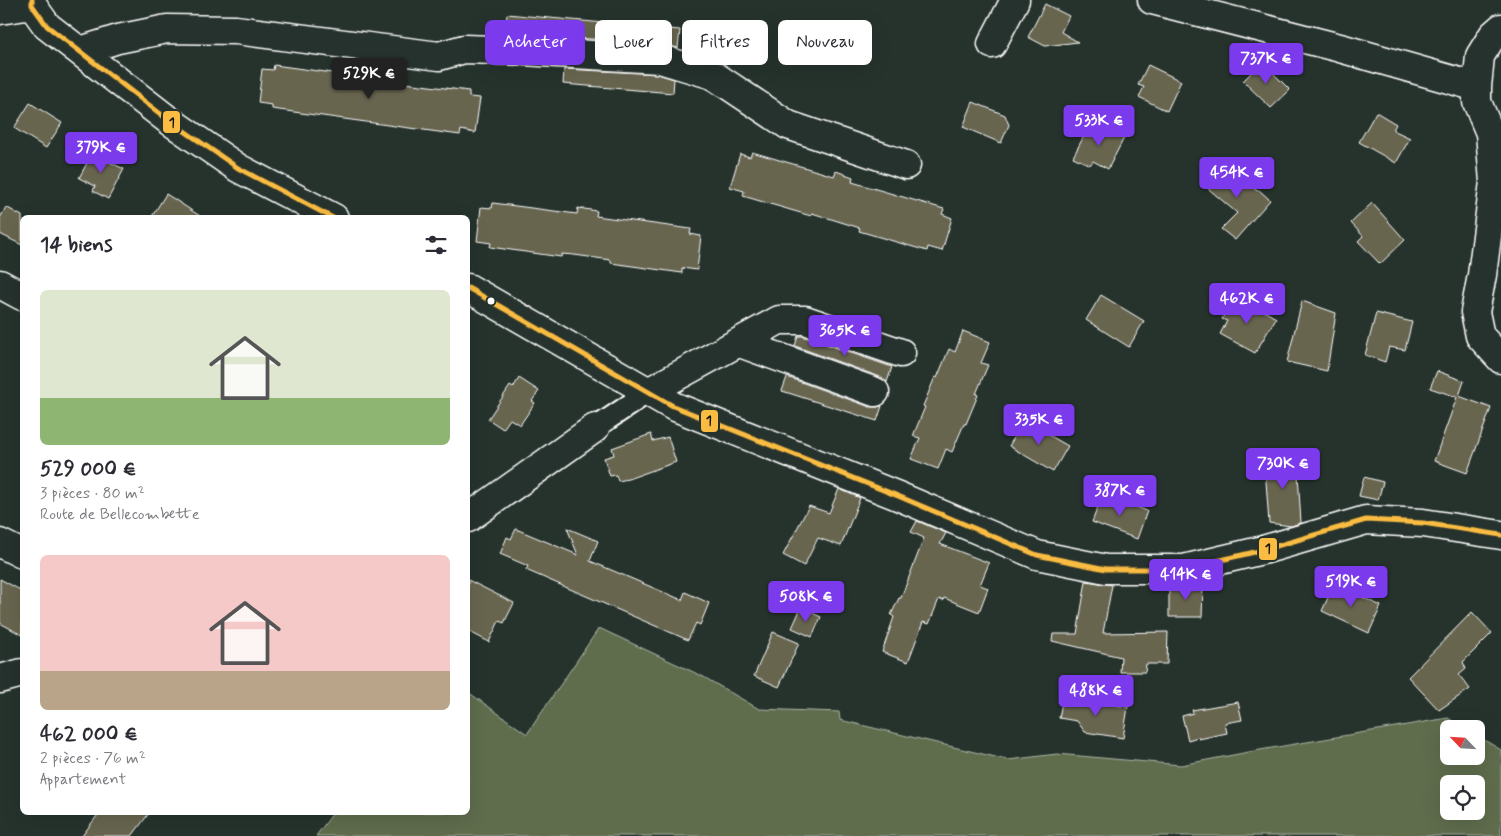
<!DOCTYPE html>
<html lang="fr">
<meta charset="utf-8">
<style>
body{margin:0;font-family:Mynerve,sans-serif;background:#f7f7f7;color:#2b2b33;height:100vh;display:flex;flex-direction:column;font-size:19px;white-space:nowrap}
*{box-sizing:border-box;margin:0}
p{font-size:16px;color:#7c7c81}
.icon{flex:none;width:28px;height:28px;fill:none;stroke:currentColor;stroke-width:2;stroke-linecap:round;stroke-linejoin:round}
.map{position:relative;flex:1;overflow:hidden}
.sheet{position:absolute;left:20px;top:215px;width:450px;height:600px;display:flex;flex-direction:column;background:#fff;border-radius:8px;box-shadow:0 5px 20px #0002}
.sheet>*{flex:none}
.banner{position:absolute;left:485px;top:20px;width:475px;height:45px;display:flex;gap:10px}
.needle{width:32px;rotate:295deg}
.controls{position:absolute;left:1440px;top:720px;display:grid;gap:10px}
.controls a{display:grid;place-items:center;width:45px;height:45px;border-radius:8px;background:#fff;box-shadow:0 5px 20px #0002;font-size:25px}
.price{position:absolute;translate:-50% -42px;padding:0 11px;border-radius:5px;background:#7c3aed;color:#fff;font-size:16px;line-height:32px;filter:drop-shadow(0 1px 2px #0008)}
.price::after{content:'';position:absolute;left:50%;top:30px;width:15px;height:11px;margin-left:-8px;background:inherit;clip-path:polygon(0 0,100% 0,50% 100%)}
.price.current{background:#222;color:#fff}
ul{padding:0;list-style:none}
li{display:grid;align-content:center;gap:10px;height:265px;padding:0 20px}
li span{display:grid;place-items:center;height:155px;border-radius:8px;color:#555}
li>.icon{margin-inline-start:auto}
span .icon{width:90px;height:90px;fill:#fffc;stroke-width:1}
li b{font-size:21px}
h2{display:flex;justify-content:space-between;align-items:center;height:60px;padding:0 20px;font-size:21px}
.tag{padding:0 18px;border-radius:8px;background:#fff;box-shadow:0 5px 20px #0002;font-size:18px;line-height:45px}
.tag.current{background:#7c3aed;color:#fff}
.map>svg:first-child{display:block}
.green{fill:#5e6d4e;stroke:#aeb6a6;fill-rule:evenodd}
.building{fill:#676550;stroke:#fff}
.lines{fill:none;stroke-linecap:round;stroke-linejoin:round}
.pedestrian-casing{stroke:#fff;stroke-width:24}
.minor-casing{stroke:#fff;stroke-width:31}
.pedestrian{stroke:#26332d;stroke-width:20}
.minor{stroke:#26332d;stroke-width:28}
.bus-1-casing{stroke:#26332d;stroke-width:9}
.bus-1{stroke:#fbbc43;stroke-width:5}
.bus-dot{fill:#fff;stroke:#26332d;stroke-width:2}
.line-badge{stroke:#26332d;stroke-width:2}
.pale-badge-label{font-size:14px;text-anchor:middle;font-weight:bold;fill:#111}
</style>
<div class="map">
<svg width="1501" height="836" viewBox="0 0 1501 836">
<rect width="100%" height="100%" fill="#26332d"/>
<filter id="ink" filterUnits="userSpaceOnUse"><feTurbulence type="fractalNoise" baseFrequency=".02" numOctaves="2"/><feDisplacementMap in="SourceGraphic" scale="10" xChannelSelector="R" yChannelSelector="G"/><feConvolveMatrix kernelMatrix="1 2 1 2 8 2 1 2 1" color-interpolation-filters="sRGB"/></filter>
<g filter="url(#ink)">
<!-- green -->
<path class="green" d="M599 628 702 676 759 709 839 712 840 720 1008 760 1057 754 1181 765 1254 751 1448 718 1465 729H1449V756H1476V735L1501 750V836H316L333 813 468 812V692L527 734ZM1449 784H1476V811H1449Z"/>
<!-- building -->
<path class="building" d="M1045 4 1069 16 1061 32 1078 42 1045 46 1028 37Z
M507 14 680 30 678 48 661 43 505 34Z
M1262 62 1290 90 1271 108 1243 81Z
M274 65 362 77 363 71 382 73 381 80 469 91V97L480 98 475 133 461 130 460 135 272 109V105L258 103 262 69 273 70Z
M1148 65 1181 81 1167 111 1139 97 1144 87 1138 85Z
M564 69 657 74 674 79 673 93 563 84Z
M973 102 1005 115 1009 125 1001 143 963 127Z
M30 103 62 123 46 148 14 128Z
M1376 112 1396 124 1393 130 1410 138 1396 163 1359 142Z
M1094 123 1124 138 1108 169 1093 161 1090 165 1073 157 1084 136 1087 137Z
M94 150 110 159 109 162 124 169 108 199 93 191 95 186 79 178Z
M752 152 834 176 836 171 853 177 852 182 944 209 942 214 952 218 942 251 928 247 927 251 859 231 860 228 812 213 811 216 743 196 744 191 730 187 740 154 750 157Z
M1223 163 1257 191 1259 190 1270 200 1235 240 1221 229 1237 213 1204 185Z
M166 194 177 201 203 218H151Z
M493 203 577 214 578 208 597 211 596 216 691 229 690 234 701 236 697 270 682 268V273L611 263V260L574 255 562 254 561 257 490 247 491 243 477 241 481 207 492 208Z
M1372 203 1405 240 1380 264 1358 241 1363 236 1351 223Z
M6 207 22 216V245L0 234V218Z
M1101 295 1144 321 1129 347 1086 320Z
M1240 297 1276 318 1255 353 1220 334 1227 321 1222 319 1231 303 1236 306Z
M1302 301 1336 313 1327 371 1287 362Z
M1376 313 1412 322 1405 350 1389 347 1385 362 1365 355Z
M963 331 990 342 981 363 988 365 976 394 978 395 966 424H964L952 452 946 449 938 469 911 459 920 438 913 436 925 407 923 406 935 377 937 378 949 349 955 352Z
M798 336H802L892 367 887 382 880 377 795 346Z
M1437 371 1464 381 1459 396 1491 408 1467 473 1434 461 1457 397 1430 388Z
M787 377 870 407H877L882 406 877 421 782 391Z
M519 378 539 391 532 401 535 403 520 425 510 419 503 429 488 419 510 386 513 388Z
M1024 421 1068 446 1053 472 1009 446Z
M651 434 653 441 668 437 676 462 628 479 618 481 616 475 610 476 604 458 614 455 612 448Z
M1264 454 1297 457 1301 523 1291 526 1269 523Z
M1364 477 1383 482 1378 500 1359 496Z
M839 489 860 498 841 546 818 538 804 566 783 555 809 506 829 513Z
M1103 494 1147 511 1137 539 1092 522Z
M917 521 946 533 940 544 989 563 980 585 988 588 979 612 944 598 943 601 939 599 929 624 923 622 908 662 882 652 894 617 891 615 899 598H901L924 538 911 532Z
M567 528 598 541 590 561 682 600 685 592 709 603 700 625 696 623 688 640 526 570 528 566 500 554 507 537 511 539 516 529 578 555Z
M0 579 22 591V635L0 623Z
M468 580 514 603 504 623 499 621 489 642 468 631Z
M1086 581 1112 585 1103 633 1168 632 1167 664H1146L1145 672H1120L1121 657 1052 641 1053 634H1077Z
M1187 584 1197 585V587H1203L1202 617H1169V585Z
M1334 584 1381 606 1369 633 1322 611Z
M801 608 821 617 812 637 792 628Z
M1472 612 1492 633 1463 662 1466 669 1459 675 1470 689 1439 710 1408 677Z
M773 632 799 643 779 687 754 676Z
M1063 697 1128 707 1123 738 1085 732 1077 721 1059 718Z
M1238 702 1242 720 1225 723 1227 733 1199 739 1198 737 1188 740 1182 716 1193 713 1192 710Z
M100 812H150L132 836H82Z"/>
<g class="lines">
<!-- pedestrian casing -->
<g class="pedestrian-casing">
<path id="pedestrian" d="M595 428 650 391"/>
</g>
<!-- minor casing -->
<g class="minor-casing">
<path id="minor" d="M32 0V5L47 26 167 119 238 168 334 218
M1152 0 1340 48 1477 87
M0 10 32 5
M1501 28 1493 35 1480 56 1477 87V102L1490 133 1494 182 1482 275 1475 312 1480 336 1501 359
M992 44 1015 0
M80 51 118 39 167 29 236 30 439 56 464 49 522 51 660 59 713 75 788 125 906 165
M0 284 22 296
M468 288 673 406 898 496 1037 555 1106 569H1183L1263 550 1366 520 1423 523 1501 535
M740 343 875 392
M650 391 779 320H805L901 353
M468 518 595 428
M0 543 22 554
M0 679 22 673"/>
</g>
<!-- pedestrian -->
<use href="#pedestrian" class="pedestrian"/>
<!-- minor -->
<use href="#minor" class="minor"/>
<!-- bus-1 casing -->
<g class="bus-1-casing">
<path id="bus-1" d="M32 0V5L47 26 167 119 238 168 333 218
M468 288 673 406 898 496 1037 555 1106 569H1183L1263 550 1366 520 1423 523 1501 535"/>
</g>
<!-- bus-1 -->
<use href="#bus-1" class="bus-1"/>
</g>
</g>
<!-- markers -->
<circle class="bus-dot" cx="491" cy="301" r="4.5"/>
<g class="line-badge">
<rect x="162" y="110" width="19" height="24" rx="5" fill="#fbbc43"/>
<rect x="700" y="409" width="19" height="24" rx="5" fill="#fbbc43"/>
<rect x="1258" y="537" width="20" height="24" rx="5" fill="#fbbc43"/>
</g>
<g class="pale-badge-label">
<text x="172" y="127">1</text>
<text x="709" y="425">1</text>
<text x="1268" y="553">1</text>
</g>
</svg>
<div class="controls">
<a><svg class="needle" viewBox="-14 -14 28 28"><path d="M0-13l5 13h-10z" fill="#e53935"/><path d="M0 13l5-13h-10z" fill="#7c7c81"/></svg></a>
<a><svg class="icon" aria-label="locate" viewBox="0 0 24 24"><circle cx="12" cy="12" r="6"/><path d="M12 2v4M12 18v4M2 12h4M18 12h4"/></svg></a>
</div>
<b class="price" style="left:1266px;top:85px">737K €</b>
<b class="price current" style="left:369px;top:100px">529K €</b>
<b class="price" style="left:1099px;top:147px">533K €</b>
<b class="price" style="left:101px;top:174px">379K €</b>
<b class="price" style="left:1237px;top:199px">454K €</b>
<b class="price" style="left:1247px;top:325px">462K €</b>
<b class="price" style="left:845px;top:357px">365K €</b>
<b class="price" style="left:1039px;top:446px">335K €</b>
<b class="price" style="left:1283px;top:490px">730K €</b>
<b class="price" style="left:1120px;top:517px">387K €</b>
<b class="price" style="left:1186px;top:601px">414K €</b>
<b class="price" style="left:1351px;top:608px">519K €</b>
<b class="price" style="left:806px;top:623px">508K €</b>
<b class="price" style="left:1096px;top:717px">488K €</b>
<div class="banner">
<a class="tag current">Acheter</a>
<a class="tag">Louer</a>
<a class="tag">Filtres</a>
<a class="tag">Nouveau</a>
</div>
<section class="sheet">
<h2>14 biens<svg class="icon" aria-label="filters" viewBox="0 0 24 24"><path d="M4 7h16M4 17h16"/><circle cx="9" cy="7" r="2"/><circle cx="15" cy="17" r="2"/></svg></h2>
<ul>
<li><span style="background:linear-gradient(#dfe7d0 70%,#8fb573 0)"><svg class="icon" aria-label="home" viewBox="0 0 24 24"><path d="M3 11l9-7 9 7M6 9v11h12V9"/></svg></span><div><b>529 000 €</b><p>3 pièces · 80 m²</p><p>Route de Bellecombette</p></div></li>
<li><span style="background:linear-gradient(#f6c9c9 75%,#b9a48a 0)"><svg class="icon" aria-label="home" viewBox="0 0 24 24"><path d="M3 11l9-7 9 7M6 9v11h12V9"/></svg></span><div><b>462 000 €</b><p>2 pièces · 76 m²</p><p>Appartement</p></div></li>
</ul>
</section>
</div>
